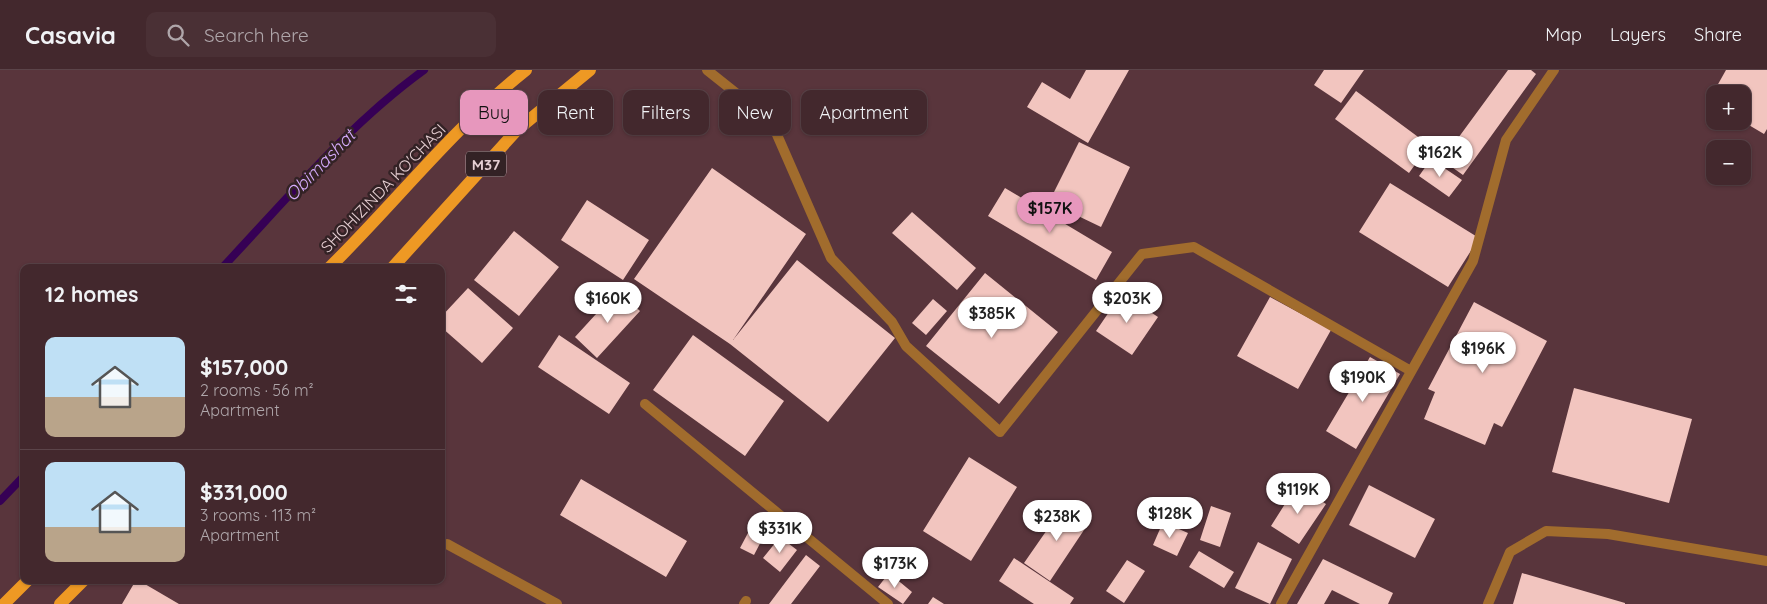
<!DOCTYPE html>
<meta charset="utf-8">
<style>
body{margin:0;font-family:Quicksand,sans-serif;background:#4a3035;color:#f1f3f6;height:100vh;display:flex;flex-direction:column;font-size:19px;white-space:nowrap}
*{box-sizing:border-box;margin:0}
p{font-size:16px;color:#afa6aa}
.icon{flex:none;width:28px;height:28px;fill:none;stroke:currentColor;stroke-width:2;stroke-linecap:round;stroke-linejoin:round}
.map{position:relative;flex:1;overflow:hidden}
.side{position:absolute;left:20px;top:194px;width:425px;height:320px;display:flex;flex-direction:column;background:#43282d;border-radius:10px;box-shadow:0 1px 4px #0004,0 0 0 1px #5b4449}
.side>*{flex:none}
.hud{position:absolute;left:460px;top:20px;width:475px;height:45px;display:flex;gap:10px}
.tools{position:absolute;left:1706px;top:15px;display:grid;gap:10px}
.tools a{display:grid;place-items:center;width:45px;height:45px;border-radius:10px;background:#43282d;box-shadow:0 1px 4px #0004,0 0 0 1px #5b4449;font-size:25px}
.price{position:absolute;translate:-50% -42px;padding:0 11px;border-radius:18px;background:#fff;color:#222;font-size:16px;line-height:32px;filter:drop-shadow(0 1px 2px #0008)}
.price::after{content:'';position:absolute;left:50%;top:30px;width:15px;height:11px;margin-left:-8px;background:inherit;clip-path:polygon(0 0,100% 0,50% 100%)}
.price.on{background:#e797bd;color:#111}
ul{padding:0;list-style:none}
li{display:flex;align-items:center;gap:15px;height:125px;padding:0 25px}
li+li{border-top:1px solid #5b4449}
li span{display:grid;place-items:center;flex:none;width:140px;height:100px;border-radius:10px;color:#555}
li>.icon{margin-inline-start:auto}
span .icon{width:60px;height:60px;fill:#fffc;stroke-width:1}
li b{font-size:21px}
h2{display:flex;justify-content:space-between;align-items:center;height:60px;padding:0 25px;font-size:21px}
.tag{padding:0 18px;border-radius:10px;background:#43282d;box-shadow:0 1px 4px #0004,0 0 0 1px #5b4449;font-size:18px;line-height:45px}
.tag.on{background:#e797bd;color:#111}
header{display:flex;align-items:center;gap:30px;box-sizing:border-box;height:70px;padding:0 25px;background:#43282d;border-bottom:1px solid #5b4449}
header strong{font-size:24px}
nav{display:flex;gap:28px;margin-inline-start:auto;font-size:18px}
.search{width:350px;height:45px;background:#4a3035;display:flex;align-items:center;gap:12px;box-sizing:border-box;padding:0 18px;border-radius:10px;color:#afa6aa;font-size:19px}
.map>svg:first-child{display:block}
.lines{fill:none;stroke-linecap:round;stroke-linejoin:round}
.stream{stroke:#360055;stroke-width:8}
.building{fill:#f2c5bf}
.service{stroke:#a16c2d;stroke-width:10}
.minor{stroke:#a16c2d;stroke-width:10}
.primary{stroke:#ee9924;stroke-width:12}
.labels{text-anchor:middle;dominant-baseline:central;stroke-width:5;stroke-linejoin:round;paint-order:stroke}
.shield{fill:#332225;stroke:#b09b9f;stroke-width:1}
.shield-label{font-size:15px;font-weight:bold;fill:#e6cfd3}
.street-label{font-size:16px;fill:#e6cfd3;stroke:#332225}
.water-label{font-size:18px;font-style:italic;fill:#d5abfb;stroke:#332225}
</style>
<header>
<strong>Casavia</strong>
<div class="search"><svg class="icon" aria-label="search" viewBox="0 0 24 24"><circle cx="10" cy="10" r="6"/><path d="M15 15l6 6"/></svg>Search here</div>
<nav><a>Map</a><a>Layers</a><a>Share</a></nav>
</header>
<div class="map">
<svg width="1767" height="534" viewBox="0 0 1767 534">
<rect width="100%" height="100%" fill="#59353c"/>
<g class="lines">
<!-- stream -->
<path class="stream" d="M222 198C286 130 348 55 424 0
M0 431 24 406"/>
</g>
<!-- building -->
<path class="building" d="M1086 0H1129L1088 73 1027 37 1042 12 1070 29Z
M1324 0H1364L1341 33 1314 15Z
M1508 0H1531L1536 4 1463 105 1442 90Z
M1726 0H1767V59L1764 64 1742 51V24H1715V36L1708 32Z
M1356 21 1429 75 1409 103 1335 49Z
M1079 72 1130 97 1101 157 1049 132Z
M1431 89 1462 110 1449 127 1419 106Z
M712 98 806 164 733 270 797 190 895 268 828 352 730 274 634 209Z
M1390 113 1479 168 1448 217 1359 162Z
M1005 118 1112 182 1096 210 988 146Z
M587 130 649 170 623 210 561 170Z
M912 142 976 198 957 220 892 163Z
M514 161 559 197 519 246 474 210Z
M985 203 1058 262 999 334 926 276Z
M468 218 513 258 482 293 441 257V247Z
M618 220 640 241 597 288 575 267Z
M1122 223 1158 247 1132 285 1096 261Z
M1270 227 1331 260 1298 319 1237 286Z
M933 229 947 241 926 265 912 253Z
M1474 232 1547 271 1502 357 1494 353 1485 375 1424 349 1435 322 1428 319Z
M559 265 630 313 609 344 538 297Z
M693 265 784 331 745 386 653 320Z
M1370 287 1400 304 1356 379 1326 361Z
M1574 318 1692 349 1669 433 1552 402Z
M969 387 1017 417 971 491 923 461Z
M581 409 687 471 666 507 560 445Z
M1297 415 1326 434 1299 474 1271 456Z
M1369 415 1435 449 1415 488 1349 455Z
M1065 434 1090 451 1050 511 1024 493Z
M1211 436 1231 443 1220 477 1200 470Z
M757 446 770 454 754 485 740 478Z
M1163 452 1188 463 1177 486 1153 475Z
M780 467 797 480 780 502 763 488Z
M1258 472 1292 489 1270 534 1235 518Z
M1199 481 1234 502 1224 518 1189 497Z
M806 485 820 496 791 534H769Z
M1014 488 1074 528 1070 534H1034L999 511Z
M1323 489 1393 523 1388 534H1360L1332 520 1324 534H1297Z
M1127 490 1145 501 1124 533 1106 521Z
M889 503 912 522 903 534 878 517Z
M1522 503 1625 533V534H1513Z
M136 510H138L179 534H122Z
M933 527 944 534H928Z"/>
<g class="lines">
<!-- service -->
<path class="service" d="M1488 534 1510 482 1546 461 1608 464 1767 491"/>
<!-- minor -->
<path class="minor" d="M707 0 771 51 831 188 892 252 906 276 1000 362 1142 184 1194 177 1411 301
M645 334 888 534
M447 474 557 534
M744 534 746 531
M1281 534 1473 191 1506 70 1554 0"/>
<!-- primary -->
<path class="primary" d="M329 198C395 133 454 57 526 0
M392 198 517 60 590 0
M4 534 28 510
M60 534 84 510"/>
</g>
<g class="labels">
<!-- shield labels -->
<rect class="shield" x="466" y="81.5" width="40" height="25" rx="4"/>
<g class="shield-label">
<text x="486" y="94">M37</text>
</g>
<!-- street labels -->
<g class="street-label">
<text transform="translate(383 118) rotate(-46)">SHOHIZINDA KO'CHASI</text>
</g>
<!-- water labels -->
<g class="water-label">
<text transform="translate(320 95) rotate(-46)">Obimashat</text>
</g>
</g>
</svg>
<div class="tools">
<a>+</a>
<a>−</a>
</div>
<b class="price" style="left:1440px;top:108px">$162K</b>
<b class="price on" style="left:1050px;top:164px">$157K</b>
<b class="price" style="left:608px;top:254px">$160K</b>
<b class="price" style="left:1127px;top:254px">$203K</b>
<b class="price" style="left:992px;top:269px">$385K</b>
<b class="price" style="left:1483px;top:304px">$196K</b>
<b class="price" style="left:1363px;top:333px">$190K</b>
<b class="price" style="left:1298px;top:445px">$119K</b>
<b class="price" style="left:1170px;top:469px">$128K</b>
<b class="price" style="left:1057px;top:472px">$238K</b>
<b class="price" style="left:780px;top:484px">$331K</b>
<b class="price" style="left:895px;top:519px">$173K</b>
<div class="hud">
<a class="tag on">Buy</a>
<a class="tag">Rent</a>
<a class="tag">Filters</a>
<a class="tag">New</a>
<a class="tag">Apartment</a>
</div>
<section class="side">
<h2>12 homes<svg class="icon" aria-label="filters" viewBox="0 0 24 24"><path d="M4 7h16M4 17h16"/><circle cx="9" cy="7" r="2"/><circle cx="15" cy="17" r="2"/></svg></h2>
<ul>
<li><span style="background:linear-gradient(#bfe0f5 60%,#b9a48a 0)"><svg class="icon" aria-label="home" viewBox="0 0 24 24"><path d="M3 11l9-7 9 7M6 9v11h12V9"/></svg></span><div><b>$157,000</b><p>2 rooms · 56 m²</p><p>Apartment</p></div></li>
<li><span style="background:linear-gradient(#bfe0f5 65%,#b9a48a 0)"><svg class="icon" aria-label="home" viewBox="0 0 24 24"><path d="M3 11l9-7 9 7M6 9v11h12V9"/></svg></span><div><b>$331,000</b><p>3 rooms · 113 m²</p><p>Apartment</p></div></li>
</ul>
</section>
</div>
